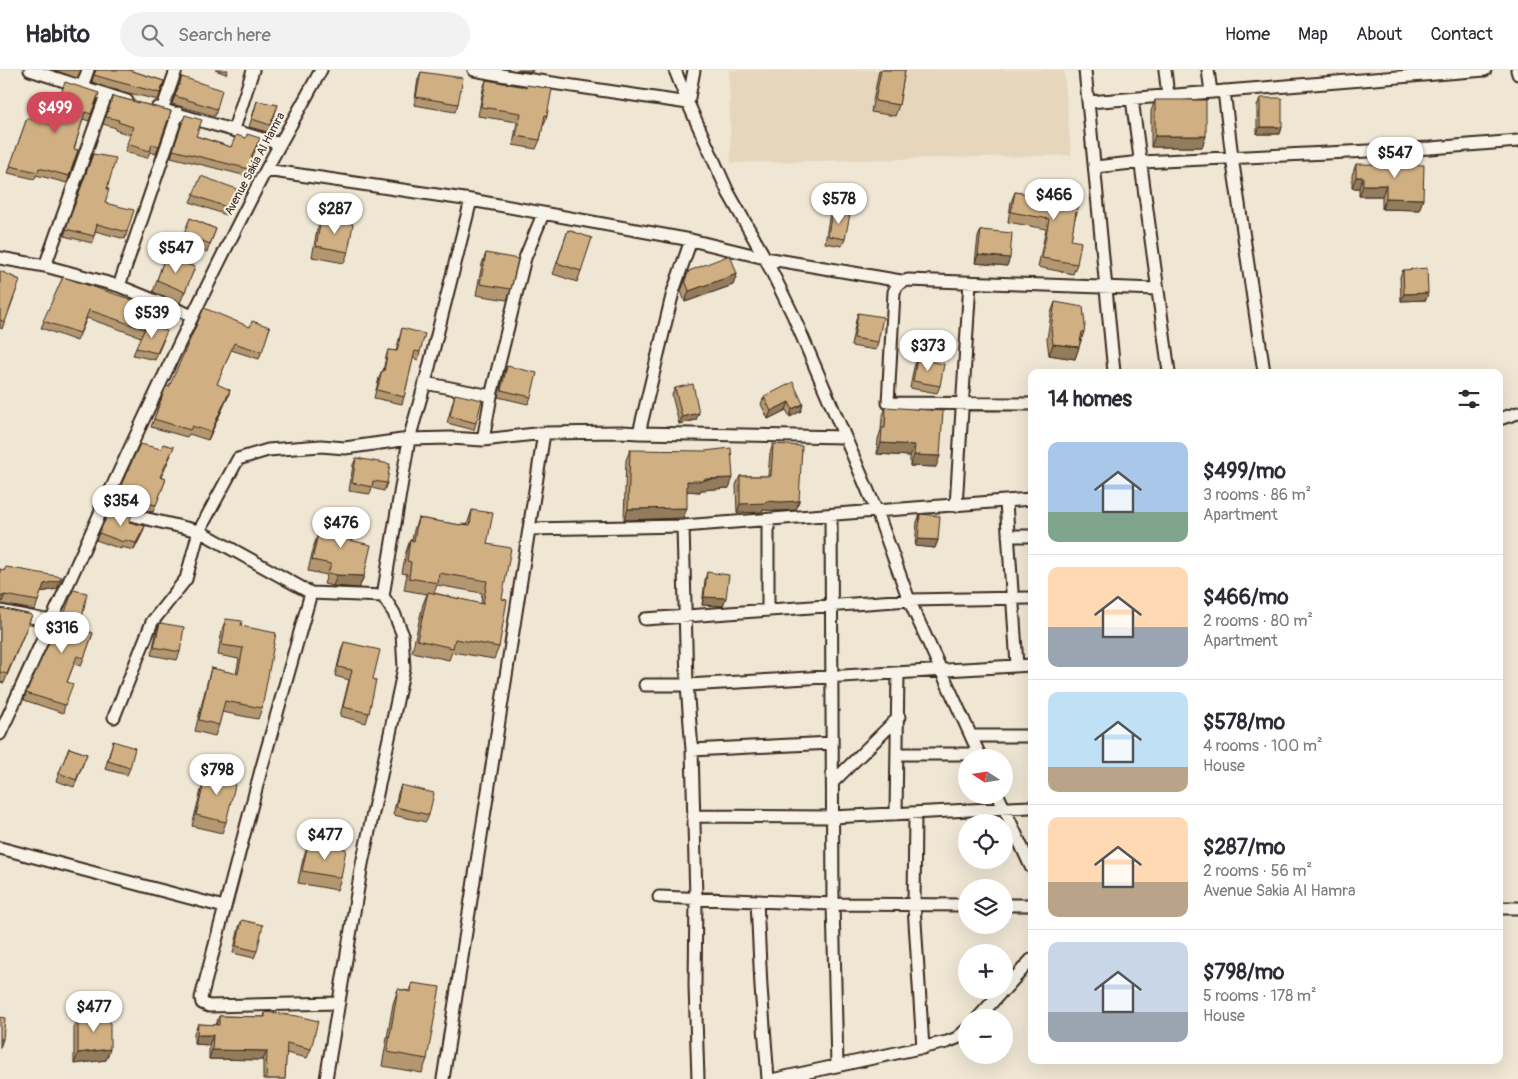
<!DOCTYPE html>
<meta charset="utf-8">
<style>
body{margin:0;font-family:Pangolin,sans-serif;background:#f2f2f3;color:#2b2b33;height:100vh;display:flex;flex-direction:column;font-size:19px;white-space:nowrap}
*{box-sizing:border-box;margin:0}
p{font-size:16px;color:#7c7c81}
.icon{flex:none;width:28px;height:28px;fill:none;stroke:currentColor;stroke-width:2;stroke-linecap:round;stroke-linejoin:round}
.map{position:relative;flex:1;overflow:hidden}
.panel{position:absolute;left:1028px;top:299px;width:475px;height:695px;display:flex;flex-direction:column;background:#fff;border-radius:10px;box-shadow:0 5px 20px #0002}
.panel>*{flex:none}
.needle{width:32px;rotate:282deg}
.controls{position:absolute;left:958px;top:679px;display:grid;gap:10px}
.controls a{display:grid;place-items:center;width:55px;height:55px;border-radius:50%;background:#fff;box-shadow:0 5px 20px #0002;font-size:25px}
.price{position:absolute;translate:-50% -42px;padding:0 11px;border-radius:18px;background:#fff;color:#222;font-size:16px;line-height:32px;filter:drop-shadow(0 1px 2px #0008)}
.price::after{content:'';position:absolute;left:50%;top:30px;width:15px;height:11px;margin-left:-8px;background:inherit;clip-path:polygon(0 0,100% 0,50% 100%)}
.price.on{background:#d1495b;color:#fff}
ul{padding:0;list-style:none}
li{display:flex;align-items:center;gap:15px;height:125px;padding:0 20px}
li+li{border-top:1px solid #e1e1e2}
li span{display:grid;place-items:center;flex:none;width:140px;height:100px;border-radius:10px;color:#555}
li>.icon{margin-inline-start:auto}
span .icon{width:60px;height:60px;fill:#fffc;stroke-width:1}
li b{font-size:21px}
h2{display:flex;justify-content:space-between;align-items:center;height:60px;padding:0 20px;font-size:21px}
header{display:flex;align-items:center;gap:30px;box-sizing:border-box;height:70px;padding:0 25px;background:#fff;border-bottom:1px solid #e1e1e2}
header strong{font-size:24px}
nav{display:flex;gap:28px;margin-inline-start:auto;font-size:18px}
.search{width:350px;height:45px;background:#f2f2f3;display:flex;align-items:center;gap:12px;box-sizing:border-box;padding:0 18px;border-radius:28px;color:#7c7c81;font-size:19px}
.map>svg:first-child{display:block}
.built{fill:#e6d6bc}
.lines{fill:none;stroke-linecap:round;stroke-linejoin:round}
.street-casing{stroke:#3b2a1e;stroke-width:15}
.street{stroke:#f7f3e8;stroke-width:11}
.wall{fill:#b39771;stroke:#3b2a1e;fill-rule:evenodd}
.shaded-wall{fill:#927b5c;stroke:#3b2a1e}
.building{fill:#d0b083;stroke:#3b2a1e}
.labels{text-anchor:middle;dominant-baseline:central;stroke-width:4;stroke-linejoin:round;paint-order:stroke}
.street-label{font-size:12px;fill:#3b2a1e;stroke:#f7f3e8}
</style>
<header>
<strong>Habito</strong>
<div class="search"><svg class="icon" aria-label="search" viewBox="0 0 24 24"><circle cx="10" cy="10" r="6"/><path d="M15 15l6 6"/></svg>Search here</div>
<nav><a>Home</a><a>Map</a><a>About</a><a>Contact</a></nav>
</header>
<div class="map">
<svg width="1518" height="1009" viewBox="0 0 1518 1009">
<rect width="100%" height="100%" fill="#efe6d4"/>
<filter id="ink" filterUnits="userSpaceOnUse"><feTurbulence type="fractalNoise" baseFrequency=".02" numOctaves="2"/><feDisplacementMap in="SourceGraphic" scale="10" xChannelSelector="R" yChannelSelector="G"/><feConvolveMatrix kernelMatrix="1 2 1 2 8 2 1 2 1" color-interpolation-filters="sRGB"/></filter>
<g filter="url(#ink)">
<!-- built -->
<path class="built" d="M729 0H1064L1071 85 731 93Z"/>
<g class="lines">
<!-- street casing -->
<g class="street-casing">
<path id="street" d="M30 0 127 31
M474 0 512 7 688 33 675 0
M694 0 688 33 728 122 765 188 793 245 877 442 909 530 981 688
M1085 0 1114 302
M1165 0 1168 26
M1208 0 1211 22
M1517 0 1518 4
M82 17 88 0
M1224 21 1232 87 1264 302
M1132 29 1169 302
M1089 32 1485 0
M157 38 280 74
M162 40 176 0
M234 59 253 0
M1095 97 1141 92 1431 78 1518 71
M266 100 471 130 691 170 765 188 901 211
M0 188 45 196 119 216 193 246
M45 196 106 25
M119 216 178 43
M425 313 491 326
M1031 334 888 333 894 222C897 215 899 212 908 210L1157 219
M1499 349 1518 343
M639 363 845 367
M483 370 491 326 525 188 543 144
M1006 432 1017 595
M956 436 970 212
M101 438 199 461 311 523 261 700 201 928 202 933 209 936 339 933
M831 445 833 834 837 995
M768 450V539
M529 459 683 456
M1008 466H1031
M311 523 383 526
M0 541 51 551
M645 549 909 530 1031 528
M645 615H687L1031 595
M114 647 152 552 186 509 199 461 238 389 268 380 321 376 345 378 409 369 450 368 483 370 544 363 622 362 639 363 673 222 691 170
M0 664C82 483 163 300 254 123 275 81 299 41 321 0
M971 666H1031
M692 680 832 673
M898 684H979
M833 712 899 647
M998 725 1031 797
M915 743 914 836 923 978
M896 744 898 603
M693 746 832 747 1031 737
M0 778 224 837
M659 827 833 834 966 835
M757 831 761 917 768 1009
M1004 835H1031
M1499 838H1518
M1004 920 1031 890
M978 948 1003 920
M326 1009 362 794 404 598 402 563 394 543 383 526 409 369 425 313 471 130
M443 1009 544 363
M698 1009 695 916 696 828 692 680 687 615 683 456 1031 429
M776 1009 947 972 957 968 966 960"/>
</g>
<!-- street -->
<use href="#street" class="street"/>
</g>
<!-- wall -->
<path class="wall" d="M54 0H81L77 8Z
M95 0H129L164 11 158 30 108 18 92 12Z
M215 0H228L226 4Z
M516 0H533L532 2Z
M879 0H905L899 35 895 46 871 42Z
M421 2 458 34 455 42 414 35 418 9Z
M182 7 217 39 215 46 172 34Z
M486 10 547 46 544 55H543L540 70 536 79 513 75 517 52 478 46 483 19Z
M99 23 89 51 83 49 74 79 78 80 67 113 36 105 35 109 8 103 27 48 51 54Z
M113 26 171 41 156 84 150 82 147 88 125 82 131 65 115 60 116 58 103 54Z
M1260 28 1282 57 1280 64H1257V36Z
M1155 30 1206 66 1202 77H1151V41Z
M257 31 278 35 268 62 249 57Z
M185 45 196 66 231 77 258 75 252 87V95L247 106 171 87Z
M93 84 107 119 105 133 127 162 125 169 95 161 92 173 64 166Z
M1356 94 1423 129 1419 140 1382 139V126H1359V118H1352V105Z
M1044 118 1077 143 1074 151 1071 170 1077 194 1073 204 1038 197 1046 159 1008 152 1011 132 1015 122 1041 126Z
M237 119 226 145 190 132 193 125Z
M832 141 845 169 842 176 825 173 829 148Z
M190 148 216 159 207 182 181 171Z
M321 149 348 182 344 193 312 187 317 160Z
M568 160 581 201 577 212 553 204Z
M981 160 1007 196 975 193 978 167Z
M486 183 511 219 507 230 476 225 482 194Z
M165 187 195 197 180 233 153 222Z
M1403 200 1426 230 1401 231 1400 207Z
M0 201 20 210 2 259 0 258Z
M689 201 737 204 733 215 685 232 681 221Z
M63 207 152 244 141 267 87 248 77 271 41 258Z
M1055 232 1084 262 1075 289 1049 285 1047 269 1051 243Z
M858 243 878 272 876 280 851 276 856 250Z
M250 257H270L259 289 231 280 217 314 228 327 208 370 189 364 187 367 151 357 165 319 169 317Z
M402 258 420 282 418 290 413 288 404 327 402 334 374 328 379 308 382 301H383L386 287 388 280 396 281 400 266Z
M164 269 155 290 133 285 136 278Z
M917 289 940 316 937 323 910 318 914 297Z
M507 296 531 327 528 334 498 327 504 303Z
M675 318 696 350 679 354 672 325Z
M455 324 476 353 474 360 447 353Z
M764 327 803 334 801 341 790 347 786 340 768 349 761 334Z
M886 337 936 397 910 396V386L877 384 878 369 881 360 882 348Z
M773 374 799 431 796 440 777 441 763 440 762 442 737 443 736 415 740 406H768L770 383Z
M630 380 729 418 701 420 700 422 687 421 683 448 624 450 626 390Z
M171 385 161 408 166 409 153 442 114 433 116 426Z
M356 388 387 413 384 421 372 418 370 424 349 421 353 395Z
M472 440 487 474 502 529 499 577 494 589 452 582 449 590 412 582 423 534 427 524 404 520 407 504 402 503 406 482 410 470H412L414 460 418 448 460 455H467ZM437 515 482 523 481 534 434 523Z
M327 443 345 469 364 506 359 518 333 516 324 514 327 505 308 501 314 475 318 464H320Z
M920 444 938 470 935 478 915 476 917 452Z
M129 452 142 464 134 480 121 477V479L96 470 99 463Z
M0 499 57 519 41 522 35 540 1 534Z
M707 502 723 536 702 535 705 510Z
M0 538 32 545 4 613 0 612Z
M226 549 241 556 262 638 258 649 222 642 219 655 215 666 195 661 208 609 211 598 236 604 239 589 218 585 222 559Z
M160 553 180 582 177 590 151 585 157 560Z
M80 559 93 563 81 596 74 594 67 612 65 635 63 643 24 630 26 623Z
M344 572 373 609 369 643 366 653 340 646 349 610 335 606 341 581Z
M113 671 130 698 127 705 105 699Z
M69 678 87 684 74 717 56 711Z
M211 700 226 752 222 763 192 756 201 720 205 709 208 710Z
M401 715 429 745 426 752 393 745 398 723Z
M314 773 341 808 337 820 298 813 303 789 307 778 312 779Z
M242 850 257 881 254 888 233 883 239 857Z
M412 913 427 989 422 1003 382 996 393 934 398 919 409 921Z
M265 942 311 979 307 988 286 983 285 1009H263V990L209 989V975L194 974V963L198 954 216 955 219 946 264 947Z
M78 947 110 979 106 990 74 994V958Z"/>
<!-- shaded-wall -->
<path class="shaded-wall" d="M1260 57H1282L1280 64H1257Z
M1155 66H1206L1202 77H1151Z
M1356 107H1363L1359 118H1352Z
M1363 115H1386L1382 126H1359Z
M1386 128 1423 129 1419 140 1382 139Z
M978 185 1010 188 1007 196 975 193Z
M737 204 733 215 685 232 689 221Z
M1428 223 1426 230 1401 231 1404 224Z
M1053 274 1079 277 1075 289 1049 285Z
M230 320 228 327 208 370 211 362Z
M789 332 786 340 768 349 771 341Z
M803 334 801 341 790 347 792 339Z
M699 343 696 350 679 354 682 347Z
M881 373 915 375 910 386 877 384Z
M914 385 940 386 936 397 910 396Z
M733 408 729 418 701 420 700 422 683 421 687 411Z
M766 431H799L796 440 777 441 763 440 762 442 737 443 740 434Z
M687 438 683 448 624 450 628 439Z
M145 456 142 464 134 480 136 473Z
M918 469 938 470 935 478 915 476Z
M337 505 364 506 359 518 333 516Z
M62 507 57 519 40 522 44 514Z
M5 525 1 534H0V527Z
M704 527 726 528 723 536 702 535Z
M197 965H213L209 975 194 974Z
M0 969H3L0 978Z
M110 979 106 990 74 994 78 983Z
M212 980 267 981 263 990 209 989Z"/>
<!-- building -->
<path class="building" d="M96 0H129L164 11 160 23 111 10 94 5Z
M881 0H905L899 35 875 31Z
M421 2 463 8 458 34 416 27Z
M182 7 222 20 217 39 175 26Z
M486 10 526 17 527 15 552 19 547 46 545 45 540 70 516 66 521 43 481 37Z
M65 12 99 23 91 44 85 42 74 79 78 80 69 106 39 98 38 102 10 96 27 48 51 54Z
M113 26 171 41 159 76 152 74 150 81 127 74 133 57 118 52 119 50 106 47Z
M1260 28H1282V57H1260Z
M1155 30H1206V66H1155Z
M257 31 278 35 270 55 252 49Z
M185 45 202 50 196 66 231 77 236 65 246 68 247 64 260 68 251 87H254L249 99 173 80Z
M93 84 116 88 107 119H109L105 133 134 140 127 162 97 154 94 166 66 159Z
M1356 94 1424 95 1423 129 1386 128V115H1363V107H1356Z
M201 106 237 119 229 138 193 125Z
M1044 118 1081 124 1077 143 1076 142 1071 170 1081 172 1077 194 1042 188 1049 149 1011 142 1015 122 1043 127Z
M832 141 850 144 845 169 828 166Z
M190 148 216 159 210 174 184 164Z
M321 149 353 154 348 182 316 176Z
M568 160 592 168 581 201 557 193Z
M981 160 1012 163 1010 188 978 185Z
M486 183 518 189 511 219 480 214Z
M730 185 737 204 689 221 685 210 689 201Z
M165 187 195 197 185 222 157 210Z
M1427 198 1428 223 1404 224 1403 200Z
M0 201 20 210 5 252 0 250Z
M63 207 154 237 144 259 89 240 80 263 43 251Z
M1055 232 1083 237 1085 255 1084 262H1082L1079 277 1053 274 1051 258Z
M204 238 250 257 252 251 270 257 262 282 234 273 217 314 230 320 211 362 192 356 190 360 154 349 165 319 167 316 169 317Z
M858 243 883 247 878 272 854 268Z
M147 254 167 261 157 283 136 278Z
M402 258 425 264 420 282 415 281 404 327 377 320 382 301H384L388 280 397 281Z
M917 289 944 294 940 316 913 311Z
M507 296 537 303 531 327 501 320Z
M793 312 803 334 792 339 789 332 771 341 764 327Z
M693 314 699 343 682 347 675 318Z
M455 324 482 330 476 353 450 346Z
M886 337 943 341 940 386 914 385 915 375 881 373 882 358H885Z
M140 374 161 379 163 374 174 377 160 407 166 409 156 435 116 426Z
M773 374 802 376 799 431 780 432 766 431V433L740 434V406H771Z
M731 378 733 408 704 409V411H687V438L628 439 630 380 705 381Z
M356 388 390 394 387 413 373 411 372 417 352 413Z
M110 440 132 445 129 452 145 456 136 473 124 470 123 472 99 463Z
M472 440 493 443 487 474 511 478 502 529 507 530 499 577 455 569 453 578 417 570 428 522 483 534 487 511 439 503 438 513 409 508 411 492 407 491 410 470 414 471 418 448 461 455V454L470 455Z
M327 443 350 449 345 469 371 475 364 506 337 505 328 503 331 494 312 490 318 464 321 465Z
M920 444 940 446 938 470 918 469Z
M6 497 62 507 60 510 44 514 38 531 5 525 0 527V499L4 501Z
M707 502 729 505 726 528 704 527Z
M73 520 87 523 80 559 93 563 84 588 77 586 67 612 73 614 65 635 26 623 58 553H61Z
M0 538 32 545 7 604 0 602Z
M226 549 242 551 241 556 276 563 262 638 225 631 219 655 199 650 211 598 238 604 243 578 222 575Z
M160 553 184 557 180 582 154 577Z
M344 572 380 580 373 609 376 610 369 643 343 637 352 600 338 597Z
M113 671 135 678 130 698 108 691Z
M69 678 87 684 76 710 59 703Z
M211 700 237 707 226 752 196 745 205 709 209 710Z
M401 715 434 723 429 745 396 737Z
M314 773 346 779 341 808 302 801 307 778 313 779Z
M242 850 263 855 257 881 236 876Z
M412 913 440 917 427 989 387 982 398 919 411 922Z
M265 942 297 946 318 951 311 979 287 973 285 1009H266L267 981 212 980 213 965H197L198 954 219 955V946L265 947Z
M110 943V979L78 983V947Z
M0 947 5 948 3 969H0Z"/>
</g>
<g class="labels">
<!-- street labels -->
<g class="street-label">
<text transform="translate(255 94) rotate(-62)">Avenue Sakia Al Hamra</text>
</g>
</g>
</svg>
<div class="controls">
<a><svg class="needle" viewBox="-14 -14 28 28"><path d="M0-13l5 13h-10z" fill="#e53935"/><path d="M0 13l5-13h-10z" fill="#7c7c81"/></svg></a>
<a><svg class="icon" aria-label="locate" viewBox="0 0 24 24"><circle cx="12" cy="12" r="6"/><path d="M12 2v4M12 18v4M2 12h4M18 12h4"/></svg></a>
<a><svg class="icon" aria-label="layers" viewBox="0 0 24 24"><path d="M12 4l9 5-9 5-9-5zM3 14l9 5 9-5"/></svg></a>
<a>+</a>
<a>−</a>
</div>
<b class="price on" style="left:55px;top:64px">$499</b>
<b class="price" style="left:1395px;top:109px">$547</b>
<b class="price" style="left:1054px;top:151px">$466</b>
<b class="price" style="left:839px;top:155px">$578</b>
<b class="price" style="left:335px;top:165px">$287</b>
<b class="price" style="left:176px;top:204px">$547</b>
<b class="price" style="left:152px;top:269px">$539</b>
<b class="price" style="left:928px;top:302px">$373</b>
<b class="price" style="left:121px;top:457px">$354</b>
<b class="price" style="left:341px;top:479px">$476</b>
<b class="price" style="left:62px;top:584px">$316</b>
<b class="price" style="left:217px;top:726px">$798</b>
<b class="price" style="left:325px;top:791px">$477</b>
<b class="price" style="left:94px;top:963px">$477</b>
<section class="panel">
<h2>14 homes<svg class="icon" aria-label="filters" viewBox="0 0 24 24"><path d="M4 7h16M4 17h16"/><circle cx="9" cy="7" r="2"/><circle cx="15" cy="17" r="2"/></svg></h2>
<ul>
<li><span style="background:linear-gradient(#a9c7e8 70%,#7fa58c 0)"><svg class="icon" aria-label="home" viewBox="0 0 24 24"><path d="M3 11l9-7 9 7M6 9v11h12V9"/></svg></span><div><b>$499/mo</b><p>3 rooms · 86 m²</p><p>Apartment</p></div></li>
<li><span style="background:linear-gradient(#ffd9b3 60%,#9aa5b1 0)"><svg class="icon" aria-label="home" viewBox="0 0 24 24"><path d="M3 11l9-7 9 7M6 9v11h12V9"/></svg></span><div><b>$466/mo</b><p>2 rooms · 80 m²</p><p>Apartment</p></div></li>
<li><span style="background:linear-gradient(#bfe0f5 75%,#b9a48a 0)"><svg class="icon" aria-label="home" viewBox="0 0 24 24"><path d="M3 11l9-7 9 7M6 9v11h12V9"/></svg></span><div><b>$578/mo</b><p>4 rooms · 100 m²</p><p>House</p></div></li>
<li><span style="background:linear-gradient(#ffd9b3 65%,#b9a48a 0)"><svg class="icon" aria-label="home" viewBox="0 0 24 24"><path d="M3 11l9-7 9 7M6 9v11h12V9"/></svg></span><div><b>$287/mo</b><p>2 rooms · 56 m²</p><p>Avenue Sakia Al Hamra</p></div></li>
<li><span style="background:linear-gradient(#c9d6e8 70%,#9aa5b1 0)"><svg class="icon" aria-label="home" viewBox="0 0 24 24"><path d="M3 11l9-7 9 7M6 9v11h12V9"/></svg></span><div><b>$798/mo</b><p>5 rooms · 178 m²</p><p>House</p></div></li>
</ul>
</section>
</div>
